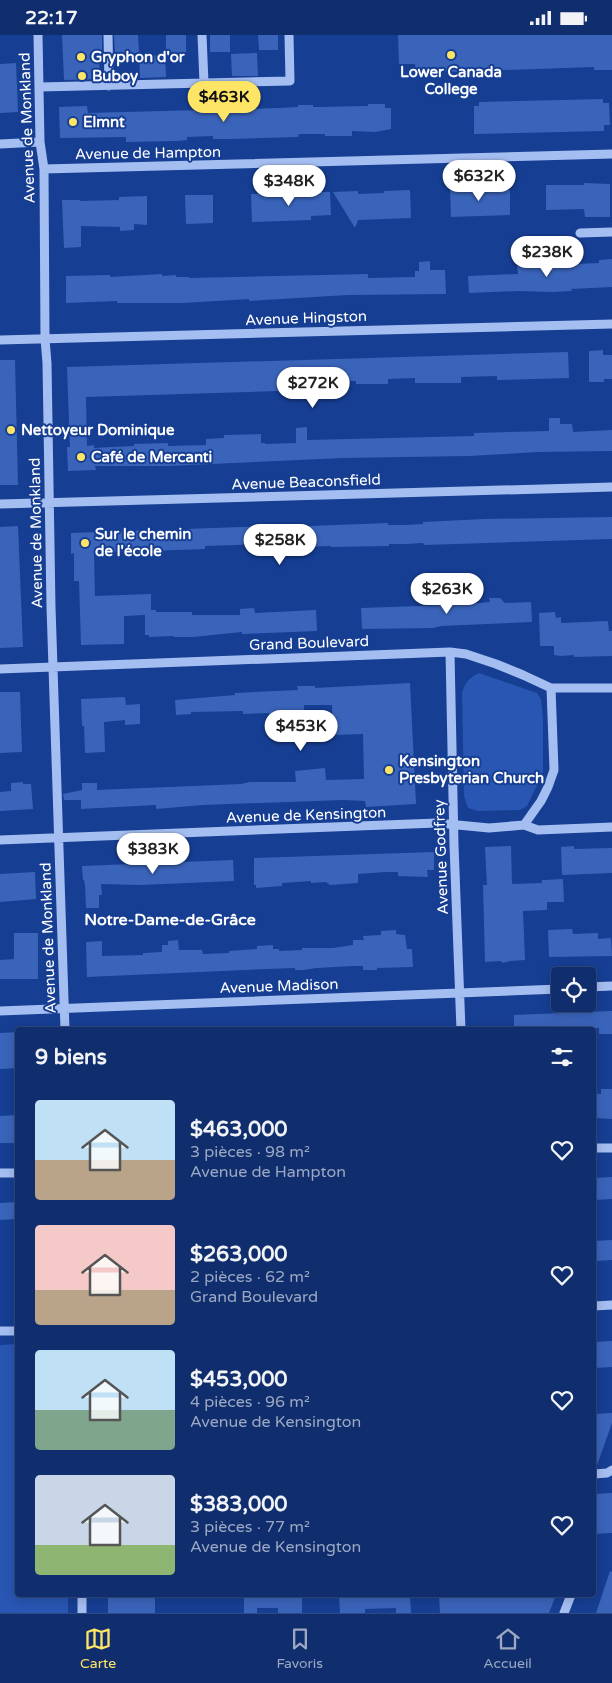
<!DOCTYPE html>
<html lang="fr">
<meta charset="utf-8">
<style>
body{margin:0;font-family:"Varela Round",sans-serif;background:#193673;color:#f1f3f6;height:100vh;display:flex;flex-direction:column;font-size:19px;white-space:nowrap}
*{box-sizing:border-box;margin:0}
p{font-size:16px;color:#9ca8c2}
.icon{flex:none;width:28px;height:28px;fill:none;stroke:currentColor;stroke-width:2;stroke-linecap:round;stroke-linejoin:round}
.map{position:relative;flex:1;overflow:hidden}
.side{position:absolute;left:15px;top:992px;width:581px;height:570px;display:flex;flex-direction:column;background:#102e6e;border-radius:5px;box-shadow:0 2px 12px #0003,0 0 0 1px #304a81}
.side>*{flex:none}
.fabs{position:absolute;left:551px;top:932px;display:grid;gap:10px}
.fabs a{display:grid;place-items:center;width:45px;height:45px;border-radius:5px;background:#102e6e;box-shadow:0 2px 12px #0003,0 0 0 1px #304a81;font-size:25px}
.price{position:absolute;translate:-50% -42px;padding:0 11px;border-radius:18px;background:#fff;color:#222;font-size:16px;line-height:32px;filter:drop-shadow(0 1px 2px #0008)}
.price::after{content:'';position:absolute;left:50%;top:30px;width:15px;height:11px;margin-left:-8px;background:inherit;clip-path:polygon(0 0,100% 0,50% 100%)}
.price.current{background:#ffe565;color:#111}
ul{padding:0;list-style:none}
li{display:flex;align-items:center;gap:15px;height:125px;padding:0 20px}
li span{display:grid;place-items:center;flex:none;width:140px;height:100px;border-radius:5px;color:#555}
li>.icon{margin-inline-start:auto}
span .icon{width:60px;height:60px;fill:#fffc;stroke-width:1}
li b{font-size:21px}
h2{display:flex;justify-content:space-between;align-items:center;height:60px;padding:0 20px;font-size:21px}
.status{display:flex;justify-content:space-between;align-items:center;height:35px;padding:0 25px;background:#102e6e;direction:ltr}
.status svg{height:14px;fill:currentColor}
.menu{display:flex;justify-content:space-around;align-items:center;height:70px;border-top:1px solid #304a81;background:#102e6e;font-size:14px;color:#9ca8c2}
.menu a{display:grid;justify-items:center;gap:2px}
.menu .current{color:#ffe565}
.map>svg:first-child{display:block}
.green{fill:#2856b2}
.building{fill:#3a64ba}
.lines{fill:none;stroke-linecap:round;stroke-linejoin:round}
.minor{stroke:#a5bef1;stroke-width:9}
.poi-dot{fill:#ffe565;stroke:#163e93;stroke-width:2}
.labels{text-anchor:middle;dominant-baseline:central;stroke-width:4;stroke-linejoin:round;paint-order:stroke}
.poi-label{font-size:15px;font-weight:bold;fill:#fff;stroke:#163e93;text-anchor:start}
.street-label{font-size:15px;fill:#fff;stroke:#163e93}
.neighbourhood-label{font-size:16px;font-weight:bold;fill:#fff;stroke:#163e93}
</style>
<div class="status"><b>22:17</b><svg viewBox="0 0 49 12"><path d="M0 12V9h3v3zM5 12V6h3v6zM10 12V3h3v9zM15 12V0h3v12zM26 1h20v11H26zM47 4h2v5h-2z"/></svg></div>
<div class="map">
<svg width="612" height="1578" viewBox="0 0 612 1578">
<rect width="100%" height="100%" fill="#163e93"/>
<!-- green -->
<path class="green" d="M479 638 537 658 541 664 543 684V738L527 771 520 775 478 776 468 773 464 761 462 658C465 647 469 643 479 638Z
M17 1309 18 1560H68V1578H0V1310Z"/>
<!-- building -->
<path class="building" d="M62 0H102V18H99L100 44 64 45Z
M114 0H138L139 18H115Z
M166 0H186V18L166 17Z
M210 0H230V17H210Z
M258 0H278V15H259Z
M398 0H612V35H594V32L416 38 415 29H399Z
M257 18 258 41H232L231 19Z
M165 20 166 42 140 43 139 21Z
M16 28 18 77 0 78V29Z
M603 64V68H609L610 90H604V96L474 99V71H479V67Z
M368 69H385V73H391V94L375 97 352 96V101H325V99H299L298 102 232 104H213V101L187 102V105L177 106 126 107V102L60 103 59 72 87 71 88 78 279 73 298 72V70H313V72H318L368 71Z
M584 148 610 149V182H585L584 174 546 175V150H584Z
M450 153H490V155H510V180L451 182Z
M410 155 411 183 358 185 355 193 333 157 358 156V159L384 158V156Z
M317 157H330L331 180 311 181V185L252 187 251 159 278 158V161L317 160Z
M185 160H213V188L186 189Z
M147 161V190L134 189V195L120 196V192L81 191V212L64 213 62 165H80V166L119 165V162Z
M612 224V252L571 254 572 256 552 257 518 256 469 258 468 241 518 239 517 231H530L529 225H543V228L576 227V229L599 228V225Z
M430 226V235H445L446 259 348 260 264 265 249 266V264L183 268H117V266L66 268V241L110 240V242L162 239V241L176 240V242H189V243L368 239V243L415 242V236H419V227Z
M603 315V320H612V344H604V347H589V316Z
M568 317 569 343 497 345V341L461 342V348H415V343L388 344V349H356V346L308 347V355L86 362 87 411 94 410V413L112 412 134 411V409L168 408V411L206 410V404L224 403V400L261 399V408H265V409L296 408V393L307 392V405L474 401V398L549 396V383H560V389H572L573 397 612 395V416L539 417 468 421 343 423 168 431H95L96 435 68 436 67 412H70L67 332Z
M0 325H15L18 450H0Z
M612 482V504L424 510 423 508 406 509H389V511L331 512V511L255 513V509L236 510 205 511V514L94 518 95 561 151 559V575H156V577H192V580H240V574L254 573 255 578 316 575 317 596 242 599V597L193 602H174V601L149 602V600H145V580L124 581V609L81 610 79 546H74V518L71 519V498L267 491V493L284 492 388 488V490H405L423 489V487L484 484Z
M18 491 23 612 0 613V492Z
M449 560H459V563H468V569L490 567 489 563H500L505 568 531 567 532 587 441 591 433 593 362 594 361 573 449 570Z
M555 577 556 583 561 582V588L608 586 609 596H612V621L574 622V620L561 621 554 620V611H540L539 578Z
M410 648 416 769 366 772 365 766 343 765 203 770 156 774V770L81 774V765H64L63 759 82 755V748H97V755L241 749 250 747H296L295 736 325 733 326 745 364 744 363 699 333 700 332 670H304V677H295V703H270L269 678 243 679V676L191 677V679L176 680 175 665 235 660V658L298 655 297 651H315V653Z
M0 657H20L22 717 0 718Z
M125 662 126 670 140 669V689L125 690V685L104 687 105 717 85 718 84 691H82L81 664Z
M23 747V749H31L33 774 0 776V757L11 756V748Z
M511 811 512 849 542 848V845H544L563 844 564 867H547V875L523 876 525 925 510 926 503 928 501 926 485 927 483 850H487L485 812Z
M574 811V814L612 813V838L562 840 561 812Z
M434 817V835H427L428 842 398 841V837H385L358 839V848L330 850 326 847 311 848V846L282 848V851L256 853V850H254V823Z
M233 825 234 846 140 850 101 849 102 860H99V873H86L85 850 84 845H83L82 831Z
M35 837 36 864 0 867V839Z
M572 894 573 899 598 898V904L611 903 612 921 549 922 548 895Z
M396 895V899L405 900 407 914H412L413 932 377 933V935H363V931H354L316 933 304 935H295V933L267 934 87 942 86 907 102 906V921L143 920V918L162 917V910H168V906L178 905 179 915H202L203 919 229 918V916L257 914V911L273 910V914H279V916L302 915V913H333L353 910V905H364L363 901 381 900V896Z
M14 898H38V944H0V925L14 924Z
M612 976V999H599V993L514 995V980Z
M18 997V1033L0 1034V998Z
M601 1054H612V1084L596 1083V1059H601Z
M18 1080V1108H0V1081Z
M612 1142V1164L594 1165V1143Z
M16 1167 17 1184 0 1185V1168Z
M612 1205V1225L594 1226V1206Z
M612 1306V1332L594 1333V1307Z
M612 1378V1388L596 1433H594V1379Z
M612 1458V1498L594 1499V1459Z
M610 1536 612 1537V1578H596Z
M108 1560H155V1578H108Z
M244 1560H302V1578H278V1573H257V1578H244Z
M339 1560H410L411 1578H396V1573L365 1574V1578H340Z
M439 1560H556L549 1578H440Z"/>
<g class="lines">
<!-- minor -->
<path class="minor" d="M38 0 40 107 44 134 45 304 47 328 51 572 65 995
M108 0 109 51
M202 0 204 48
M40 52 290 46 289 0
M0 109 40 107
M44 134 612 119
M580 198 612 197
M0 305 612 289
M0 469 612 452
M450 617 454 810 461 995
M0 634 450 617 466 619 496 629 523 640 551 653H612
M524 790 541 766 548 752 554 735 551 653
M0 805 437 788 489 793 524 790 538 795 612 792
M588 952 612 951
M0 976 560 954
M594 1113H612
M0 1138H18
M594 1271 612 1270
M0 1296H18
M594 1439 607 1438 612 1435
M82 1560V1578
M564 1578 571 1560"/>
</g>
<!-- markers -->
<g class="poi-dot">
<circle cx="451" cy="20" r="5"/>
<circle cx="81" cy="22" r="5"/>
<circle cx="82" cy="41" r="5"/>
<circle cx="73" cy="87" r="5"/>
<circle cx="11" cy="395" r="5"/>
<circle cx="81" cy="422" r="5"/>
<circle cx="85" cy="508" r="5"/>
<circle cx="389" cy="735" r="5"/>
</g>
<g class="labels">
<!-- poi labels -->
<g class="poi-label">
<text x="91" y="22">Gryphon d'or</text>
<text x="451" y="37" text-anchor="middle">Lower Canada<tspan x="451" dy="17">College</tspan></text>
<text x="92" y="41">Buboy</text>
<text x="83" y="87">Elmnt</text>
<text x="21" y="395">Nettoyeur Dominique</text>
<text x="91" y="422">Café de Mercanti</text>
<text x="95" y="499">Sur le chemin<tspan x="95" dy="17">de l'école</tspan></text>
<text x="399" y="726">Kensington<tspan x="399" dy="17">Presbyterian Church</tspan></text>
</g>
<!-- street labels -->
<g class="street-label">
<text transform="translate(27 93) rotate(-92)">Avenue de Monkland</text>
<text transform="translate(148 118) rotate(-1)">Avenue de Hampton</text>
<text transform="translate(306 283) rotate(-2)">Avenue Hingston</text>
<text transform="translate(306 447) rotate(-2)">Avenue Beaconsfield</text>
<text transform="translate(36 498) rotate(-91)">Avenue de Monkland</text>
<text transform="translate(309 608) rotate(-2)">Grand Boulevard</text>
<text transform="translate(306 780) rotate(-2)">Avenue de Kensington</text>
<text transform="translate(441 822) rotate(-92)">Avenue Godfrey</text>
<text transform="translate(48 903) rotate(-92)">Avenue de Monkland</text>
<text transform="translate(279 951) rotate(-2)">Avenue Madison</text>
</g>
<!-- neighbourhood labels -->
<g class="neighbourhood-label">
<text x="170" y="885">Notre-Dame-de-Grâce</text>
</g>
</g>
</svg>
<div class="fabs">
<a><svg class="icon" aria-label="locate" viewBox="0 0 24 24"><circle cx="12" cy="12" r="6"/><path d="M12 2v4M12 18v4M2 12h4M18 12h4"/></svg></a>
</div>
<b class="price current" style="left:224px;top:88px">$463K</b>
<b class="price" style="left:479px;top:167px">$632K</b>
<b class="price" style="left:289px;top:172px">$348K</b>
<b class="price" style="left:547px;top:243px">$238K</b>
<b class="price" style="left:313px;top:374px">$272K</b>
<b class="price" style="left:280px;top:531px">$258K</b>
<b class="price" style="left:447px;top:580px">$263K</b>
<b class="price" style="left:301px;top:717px">$453K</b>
<b class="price" style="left:153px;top:840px">$383K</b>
<section class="side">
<h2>9 biens<svg class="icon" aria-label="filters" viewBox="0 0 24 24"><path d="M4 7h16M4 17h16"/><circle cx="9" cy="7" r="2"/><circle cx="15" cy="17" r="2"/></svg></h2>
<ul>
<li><span style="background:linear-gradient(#bfe0f5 60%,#b9a48a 0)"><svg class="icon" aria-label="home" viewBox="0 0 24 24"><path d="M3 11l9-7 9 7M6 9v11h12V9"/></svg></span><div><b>$463,000</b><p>3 pièces · 98 m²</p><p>Avenue de Hampton</p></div><svg class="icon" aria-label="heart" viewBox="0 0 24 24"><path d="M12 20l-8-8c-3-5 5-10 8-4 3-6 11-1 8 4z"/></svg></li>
<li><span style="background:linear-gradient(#f6c9c9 65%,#b9a48a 0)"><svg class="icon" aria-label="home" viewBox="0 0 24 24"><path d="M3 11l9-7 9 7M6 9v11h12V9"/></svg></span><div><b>$263,000</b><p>2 pièces · 62 m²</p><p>Grand Boulevard</p></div><svg class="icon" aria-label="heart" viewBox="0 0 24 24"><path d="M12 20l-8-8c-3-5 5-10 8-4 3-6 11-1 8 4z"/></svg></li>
<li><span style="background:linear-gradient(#bfe0f5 60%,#7fa58c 0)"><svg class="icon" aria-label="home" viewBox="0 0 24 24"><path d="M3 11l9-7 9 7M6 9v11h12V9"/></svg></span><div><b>$453,000</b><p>4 pièces · 96 m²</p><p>Avenue de Kensington</p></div><svg class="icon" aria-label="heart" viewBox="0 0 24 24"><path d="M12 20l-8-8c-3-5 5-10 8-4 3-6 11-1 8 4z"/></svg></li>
<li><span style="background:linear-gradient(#c9d6e8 70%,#8fb573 0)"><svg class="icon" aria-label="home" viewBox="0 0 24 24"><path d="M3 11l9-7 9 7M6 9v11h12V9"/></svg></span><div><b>$383,000</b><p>3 pièces · 77 m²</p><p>Avenue de Kensington</p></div><svg class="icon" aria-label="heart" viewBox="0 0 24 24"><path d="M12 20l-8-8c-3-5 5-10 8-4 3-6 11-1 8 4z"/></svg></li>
</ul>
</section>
</div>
<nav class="menu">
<a class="current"><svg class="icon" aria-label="map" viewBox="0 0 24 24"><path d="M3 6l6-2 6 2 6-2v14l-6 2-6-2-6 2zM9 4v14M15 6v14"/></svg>Carte</a>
<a><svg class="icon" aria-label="saved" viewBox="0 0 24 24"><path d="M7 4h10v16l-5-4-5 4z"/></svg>Favoris</a>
<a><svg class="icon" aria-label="home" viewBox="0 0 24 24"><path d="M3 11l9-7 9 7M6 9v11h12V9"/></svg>Accueil</a>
</nav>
